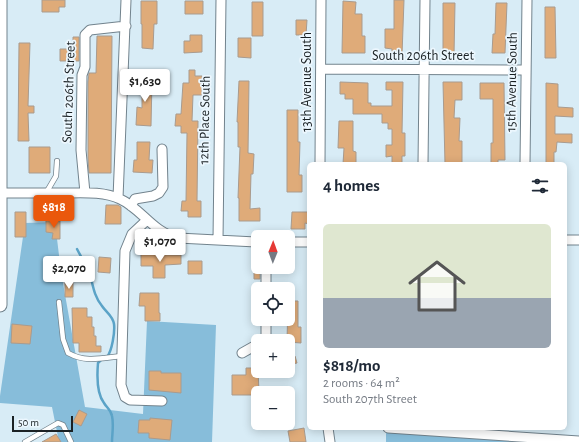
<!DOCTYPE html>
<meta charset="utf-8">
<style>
body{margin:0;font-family:"Alegreya Sans",sans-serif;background:#f2f2f3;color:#1f2937;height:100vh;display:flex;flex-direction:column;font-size:15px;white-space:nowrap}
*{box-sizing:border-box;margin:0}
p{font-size:13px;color:#747a83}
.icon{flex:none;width:22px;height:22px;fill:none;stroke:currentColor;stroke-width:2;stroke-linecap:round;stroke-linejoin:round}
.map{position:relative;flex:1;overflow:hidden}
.sheet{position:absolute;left:307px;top:162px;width:260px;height:268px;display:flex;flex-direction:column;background:#fff;border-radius:6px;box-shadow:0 2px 10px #0003}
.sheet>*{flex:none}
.needle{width:26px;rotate:1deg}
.tools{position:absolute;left:251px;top:230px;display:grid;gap:8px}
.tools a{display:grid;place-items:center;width:44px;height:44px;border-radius:6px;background:#fff;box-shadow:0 2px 10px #0003;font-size:20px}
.scale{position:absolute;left:12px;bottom:10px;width:61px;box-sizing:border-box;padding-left:4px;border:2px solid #1a2124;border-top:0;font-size:11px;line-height:14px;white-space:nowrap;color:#1a2124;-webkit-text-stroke:3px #ecf7fe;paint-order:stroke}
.price{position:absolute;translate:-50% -34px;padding:0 9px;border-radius:4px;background:#fff;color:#222;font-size:13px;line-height:26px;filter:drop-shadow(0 1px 2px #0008)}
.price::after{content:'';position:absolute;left:50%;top:24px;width:12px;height:9px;margin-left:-6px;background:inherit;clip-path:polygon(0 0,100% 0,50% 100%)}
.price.on{background:#ea580c;color:#fff}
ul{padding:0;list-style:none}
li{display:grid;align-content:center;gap:8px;height:212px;padding:0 16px}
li+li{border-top:1px solid #e0e1e3}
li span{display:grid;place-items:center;height:124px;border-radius:6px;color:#555}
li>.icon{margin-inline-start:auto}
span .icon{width:72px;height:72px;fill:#fffc;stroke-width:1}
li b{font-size:17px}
h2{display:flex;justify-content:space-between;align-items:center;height:48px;padding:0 16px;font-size:17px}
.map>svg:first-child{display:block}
.green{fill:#87bdda}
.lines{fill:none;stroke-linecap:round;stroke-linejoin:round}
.stream{stroke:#5ba3c7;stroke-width:2.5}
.building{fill:#dfab79;stroke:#a99b8e}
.lane-casing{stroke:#72838d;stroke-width:6}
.street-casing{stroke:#72838d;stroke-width:11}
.secondary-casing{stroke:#72838d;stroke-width:15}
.lane{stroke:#fff;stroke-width:4.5}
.street{stroke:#fff;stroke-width:9}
.secondary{stroke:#fff;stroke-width:13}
.labels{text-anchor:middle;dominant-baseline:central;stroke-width:3.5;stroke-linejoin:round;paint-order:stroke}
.street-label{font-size:14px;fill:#1a2124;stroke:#ecf7fe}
</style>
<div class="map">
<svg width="579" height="442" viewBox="0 0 579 442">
<rect width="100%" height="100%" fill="#d8ecf6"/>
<!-- green -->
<path class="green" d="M55 222 61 272 85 407 143 414 147 321 216 325 212 442H59L52 407 0 403V396L25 223Z
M386 429 513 436V442H386Z"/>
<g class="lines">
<!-- stream -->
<path class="stream" d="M77 249C81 257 87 266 90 274 93 286 94 296 102 306 106 312 113 316 114 324 115 332 112 351 107 357
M102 359 98 363C97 375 96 393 104 403 107 408 111 410 112 416 114 425 112 434 112 442"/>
</g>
<!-- building -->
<path class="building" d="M42 0H65V7H59V12H42Z
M394 0H404L402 55 392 54V49L385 48V29H394Z
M141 1H157V24H154L153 49 142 48V24H141Z
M185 1H203V14H185Z
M343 1 356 2 355 14H362V36H365V53H342Z
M252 2H263V36H252Z
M443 3H455L454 55H443Z
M496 3H507L505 53H492L493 34H495Z
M545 7H555L556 58H545Z
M296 20H307L306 35H296Z
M190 35H202V52L184 53V41H190Z
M97 36H112L111 173H89L88 158V82L89 73H96Z
M73 37H79V61H60V49H73Z
M238 38H251V58L238 57Z
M19 43H30L28 106H34V113H28L29 141H18Z
M189 70H195V76H202V95H193L192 121H198L197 201H201V217H188V211H181L182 201H186L187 133H181V126H175L176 114H181L183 83H189Z
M136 80H152L151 126 136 125 137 107 142 108V92H136Z
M239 81H249L248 153 254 154 253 174H251L250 209 260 208V221H239V198H238L240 147H238V122H237Z
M340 82 368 83V103H371V106H392V90H386V82H403L402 133H405V156H402V164H392V156L386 157V145H392V129H388V123H382V114H353V99H345V94H340Z
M443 82H462V100H455L454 118H460L459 141H462V164H445Z
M480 83H504L505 160H498V164H491V143H493V99H480Z
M546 83 558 84V107L573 108V117L555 116V134H572V143L557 142 556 152H554V164H546Z
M287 110H298V142H300L299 175H302V192H287Z
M339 121H353V151L356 152V164H343L344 148H338Z
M137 142H150L149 160H153L152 173 133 172 134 160H137Z
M29 147H50V173H29Z
M106 205H118L121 207V224H105Z
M15 212H26V237H15Z
M292 212H309V224L305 223V229H291Z
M46 220 60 221V239H52L53 233 46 232Z
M141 254 181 255V264L165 265V278H153V266H141Z
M99 257 111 258 110 273 98 272Z
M188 261H202V274H188Z
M254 271H260V279H254Z
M65 282H73V297H65Z
M140 293H159V313H160V321H145V306H139Z
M288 301H298V327H301V343L288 342 287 341Z
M72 308H87V317H92V327H94V336H96V346H101V352H79V343H73Z
M12 324 32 326 30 344 11 343Z
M295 356 297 363 288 365V357Z
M246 368H258L259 393 258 395H232V375H246Z
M149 371H161V373H181V393L149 390Z
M79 410 87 414 81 426 73 422Z
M150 418 172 420 170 440 149 438V433H138L139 420H150Z
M304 428 306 442H290L288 431Z
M56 434 61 442H42Z"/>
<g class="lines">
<!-- lane casing -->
<g class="lane-casing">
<path id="lane" d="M46 193 56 176 57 161
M59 302 63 339 68 353C86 363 102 358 122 356
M25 442 58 423 63 425 71 442"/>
</g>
<!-- street casing -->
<g class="street-casing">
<path id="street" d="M321 69 526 70
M320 164 321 0
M423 164 425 0
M525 164 527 0
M1 193C21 193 42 193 62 193 81 193 103 191 120 199 142 209 152 232 178 238L258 242
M85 193 81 150 82 75 85 67V35L90 30 126 26
M118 198 126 0
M131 206 135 199 153 196 159 193 163 187 162 149
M147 220 132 234 125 251 121 385 125 397 130 400 162 401
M218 240 221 0
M565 240H579
M288 242H309
M266 289V267
M262 341 266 336V319
M242 353 258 344
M328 428 330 442
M388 428 579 441"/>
</g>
<!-- secondary casing -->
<g class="secondary-casing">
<path id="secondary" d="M0 305V0"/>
</g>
<!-- lane -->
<use href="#lane" class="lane"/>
<!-- street -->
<use href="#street" class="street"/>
<!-- secondary -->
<use href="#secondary" class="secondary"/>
</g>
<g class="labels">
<!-- street labels -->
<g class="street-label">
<text x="423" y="56">South 206th Street</text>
<text transform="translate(307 82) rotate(-90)">13th Avenue South</text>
<text transform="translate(512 82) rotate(-89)">15th Avenue South</text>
<text transform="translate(69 92) rotate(-88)">South 206th Street</text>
<text transform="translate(205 120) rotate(-89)">12th Place South</text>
</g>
</g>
</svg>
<div class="tools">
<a><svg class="needle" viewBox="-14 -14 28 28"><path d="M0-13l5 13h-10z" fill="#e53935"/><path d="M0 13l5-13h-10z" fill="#747a83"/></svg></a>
<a><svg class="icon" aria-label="locate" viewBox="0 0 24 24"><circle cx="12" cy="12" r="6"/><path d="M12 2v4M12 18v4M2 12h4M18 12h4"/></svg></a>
<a>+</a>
<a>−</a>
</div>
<div class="scale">50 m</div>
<b class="price" style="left:145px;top:103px">$1,630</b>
<b class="price on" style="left:54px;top:229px">$818</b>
<b class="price" style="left:160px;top:263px">$1,070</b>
<b class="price" style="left:69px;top:290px">$2,070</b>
<section class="sheet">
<h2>4 homes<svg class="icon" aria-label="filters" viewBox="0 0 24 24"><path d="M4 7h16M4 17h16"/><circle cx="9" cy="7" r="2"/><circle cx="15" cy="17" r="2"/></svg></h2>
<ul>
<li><span style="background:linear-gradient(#dfe7d0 60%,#9aa5b1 0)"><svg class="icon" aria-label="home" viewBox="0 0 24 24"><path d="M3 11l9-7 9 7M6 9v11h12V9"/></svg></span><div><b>$818/mo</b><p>2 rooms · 64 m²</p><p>South 207th Street</p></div></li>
</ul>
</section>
</div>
